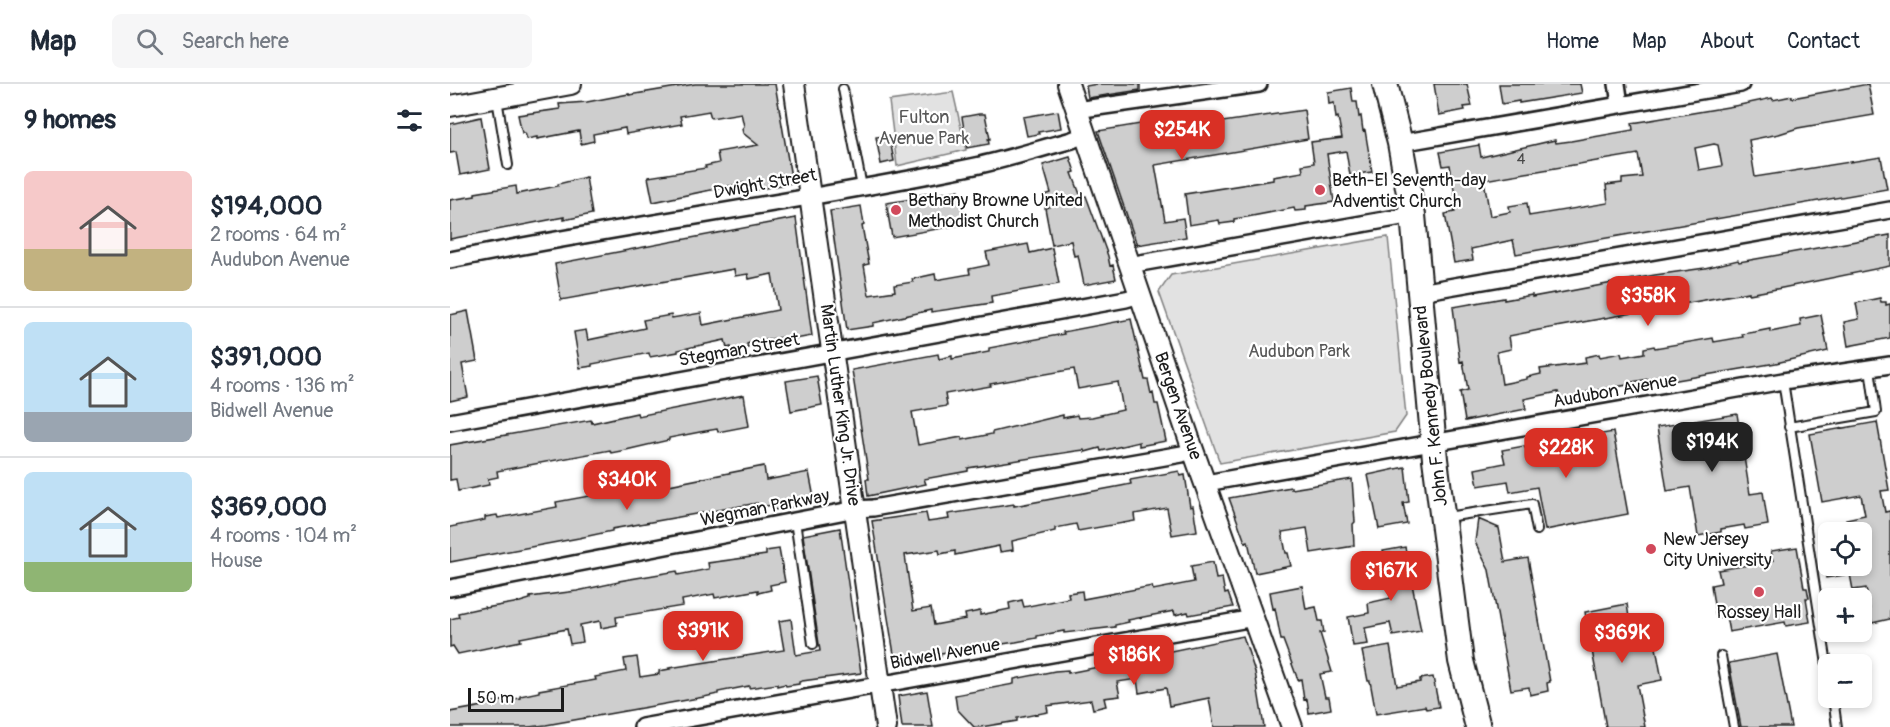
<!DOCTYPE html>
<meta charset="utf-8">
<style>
body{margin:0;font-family:Pangolin,sans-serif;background:#f6f6f7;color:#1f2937;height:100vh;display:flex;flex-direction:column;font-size:22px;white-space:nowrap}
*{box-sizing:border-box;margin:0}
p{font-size:20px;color:#747a83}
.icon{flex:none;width:33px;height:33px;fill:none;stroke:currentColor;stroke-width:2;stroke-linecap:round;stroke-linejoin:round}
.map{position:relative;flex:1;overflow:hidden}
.drawer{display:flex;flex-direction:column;background:#fff;width:450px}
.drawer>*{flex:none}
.buttons{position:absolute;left:1368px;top:438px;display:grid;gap:12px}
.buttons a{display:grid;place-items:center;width:54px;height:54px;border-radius:9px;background:#fff;box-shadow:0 3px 9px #0003;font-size:30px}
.scale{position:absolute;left:18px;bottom:15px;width:96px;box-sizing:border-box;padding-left:6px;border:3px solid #1c1c1c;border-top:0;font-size:16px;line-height:21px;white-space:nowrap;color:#1c1c1c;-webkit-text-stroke:4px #fff;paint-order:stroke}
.price{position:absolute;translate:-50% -51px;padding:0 14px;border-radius:12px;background:#d93025;color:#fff;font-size:20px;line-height:39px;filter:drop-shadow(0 2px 3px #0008)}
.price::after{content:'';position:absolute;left:50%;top:36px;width:18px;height:14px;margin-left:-9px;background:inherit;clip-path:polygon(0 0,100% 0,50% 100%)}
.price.active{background:#222;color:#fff}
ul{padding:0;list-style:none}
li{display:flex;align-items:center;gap:18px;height:150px;padding:0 24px}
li+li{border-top:2px solid #e0e1e3}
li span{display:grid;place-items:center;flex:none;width:168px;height:120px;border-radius:9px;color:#555}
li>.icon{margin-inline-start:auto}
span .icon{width:72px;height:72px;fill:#fffc;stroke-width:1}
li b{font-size:26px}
h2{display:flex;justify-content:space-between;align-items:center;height:72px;padding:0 24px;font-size:26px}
header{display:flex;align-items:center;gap:36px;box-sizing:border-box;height:84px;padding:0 30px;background:#fff;border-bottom:2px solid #e0e1e3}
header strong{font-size:28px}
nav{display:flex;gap:33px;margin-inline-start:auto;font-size:21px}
.search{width:420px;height:54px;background:#f6f6f7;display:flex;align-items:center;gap:15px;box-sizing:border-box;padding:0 21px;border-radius:9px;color:#747a83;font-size:22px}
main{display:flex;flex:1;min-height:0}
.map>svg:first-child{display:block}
.green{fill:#e2e2e2;stroke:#7f7f7f;stroke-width:1.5}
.building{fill:#cecece;stroke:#1c1c1c;stroke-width:1.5;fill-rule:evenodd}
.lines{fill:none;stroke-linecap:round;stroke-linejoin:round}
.service-casing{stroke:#1c1c1c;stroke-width:12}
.minor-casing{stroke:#1c1c1c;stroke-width:20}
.tertiary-casing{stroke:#1c1c1c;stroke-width:24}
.primary-casing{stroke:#1c1c1c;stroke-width:28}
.service{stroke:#fff;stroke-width:8}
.minor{stroke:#fff;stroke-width:15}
.tertiary{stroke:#fff;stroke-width:20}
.primary{stroke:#fff;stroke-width:24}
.poi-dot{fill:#d1495b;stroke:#fff;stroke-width:2}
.labels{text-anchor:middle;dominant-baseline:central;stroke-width:4.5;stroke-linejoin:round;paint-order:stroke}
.number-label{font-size:15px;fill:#484848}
.park-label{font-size:18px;fill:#575757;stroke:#fff}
.poi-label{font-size:18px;fill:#1c1c1c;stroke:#fff;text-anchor:start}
.street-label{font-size:18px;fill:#1c1c1c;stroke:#fff}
</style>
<header>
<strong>Map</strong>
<div class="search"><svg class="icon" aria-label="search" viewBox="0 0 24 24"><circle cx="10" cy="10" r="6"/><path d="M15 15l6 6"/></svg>Search here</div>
<nav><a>Home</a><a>Map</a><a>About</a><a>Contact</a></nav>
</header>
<main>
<section class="drawer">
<h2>9 homes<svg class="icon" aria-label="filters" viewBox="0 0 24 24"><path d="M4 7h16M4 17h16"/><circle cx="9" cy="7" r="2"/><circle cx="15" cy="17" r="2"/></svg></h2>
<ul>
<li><span style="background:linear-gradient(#f6c9c9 65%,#c2b280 0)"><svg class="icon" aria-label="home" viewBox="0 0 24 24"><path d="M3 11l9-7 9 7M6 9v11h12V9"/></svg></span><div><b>$194,000</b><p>2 rooms · 64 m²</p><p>Audubon Avenue</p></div></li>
<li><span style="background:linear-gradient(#bfe0f5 75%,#9aa5b1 0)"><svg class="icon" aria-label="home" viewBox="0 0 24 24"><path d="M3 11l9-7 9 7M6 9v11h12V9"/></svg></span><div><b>$391,000</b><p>4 rooms · 136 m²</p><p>Bidwell Avenue</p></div></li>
<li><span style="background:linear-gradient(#bfe0f5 75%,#8fb573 0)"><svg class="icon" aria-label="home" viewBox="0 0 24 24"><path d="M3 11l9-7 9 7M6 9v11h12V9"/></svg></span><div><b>$369,000</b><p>4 rooms · 104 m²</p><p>House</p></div></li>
</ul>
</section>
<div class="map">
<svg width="1440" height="643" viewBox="0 0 1440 643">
<rect width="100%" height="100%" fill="#fff"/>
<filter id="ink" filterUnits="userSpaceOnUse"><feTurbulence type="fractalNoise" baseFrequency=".0167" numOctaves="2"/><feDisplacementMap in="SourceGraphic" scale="12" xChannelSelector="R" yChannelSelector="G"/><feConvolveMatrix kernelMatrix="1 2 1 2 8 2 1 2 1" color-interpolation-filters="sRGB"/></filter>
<g filter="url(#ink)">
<!-- green -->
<path class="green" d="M503 8 516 66 447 82 439 17Z
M938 153 956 332 945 348 770 379 709 208 721 191Z"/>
<!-- building -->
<path class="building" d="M245 0H325L342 99 295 108 294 99 203 118 198 93 256 84 255 82 269 79 267 68 308 61 293 49 292 45 294 42 291 29 261 34 259 27 230 32 232 40 176 50 175 44 143 50 144 57 131 60 129 47 87 55V53L77 55 75 49H72L68 31 110 25 109 20 137 18 179 10V11Z
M647 0H690V6L638 14 636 2Z
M984 0H1017L1022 22 1014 23 1015 26 989 31Z
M1049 0H1130L1132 9 1069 19V17L1052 20Z
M1418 0 1424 31 1348 44 1329 50 1299 56 1305 93 1431 73 1437 105 1066 170 1063 156 1021 165 1023 176 1004 179 995 130 1005 128 1002 113 1005 112 1000 81 993 82 990 68 1029 61 1031 73 1105 56 1106 59 1121 57 1183 46 1182 39 1195 37 1290 21 1322 14 1323 16 1342 12V14ZM1264 60 1268 61 1272 82 1249 86 1245 64ZM1188 70 1192 93 1172 95V99L1156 101 1158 119 1079 132 1077 119 1059 122 1060 128 1040 132 1034 96Z
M901 4 903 18H907L909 33 911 32 913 47 915 46 922 88 900 91 896 67 877 70 884 118 856 122V126L845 127 844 124 797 133 784 135V138L770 140 769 136 739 141 735 110 823 96V93L853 88 852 81 864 79 861 58 892 54 888 33 886 34 884 19 879 20 878 8Z
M854 26 858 55 705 81 715 137 733 134 736 153 687 161 648 47 702 38 704 50 754 42 753 36 766 34V39Z
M608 27 611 44 588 48 589 50 577 52 573 33Z
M529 30H535L540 55H538L539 60 517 64 512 33Z
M31 33 40 85 10 91 6 68 0 69V40Z
M439 51 444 77 431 80 426 53Z
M620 73 625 88 622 89 631 113 636 112 658 172 660 182 663 181 666 195 634 201 628 171 624 172 621 157 602 161 595 124 599 123 595 111 601 109 593 81Z
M136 93 142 130 114 136V133L0 155V116L25 112V109L66 102 67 110 108 102V100Z
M509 106 516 140 442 153 436 119 468 114 467 111 480 109V111Z
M411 122 414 141 412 142 419 180 414 181 419 211 445 207 444 201 463 198 462 195 485 190 486 196 520 190 519 185 539 181 536 168 578 160 580 169 602 164 609 200 541 212 542 219 481 228V226L423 239V242L397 246 380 127Z
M346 134 362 252 334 257V253L302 258 297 260 298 264 282 267 281 263 277 264 275 256 228 266V268L200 273 199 269 142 280V282L130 284 124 248 136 246 138 256 195 244 193 236 221 231 222 234 251 229 253 241 328 226 322 190 299 195 298 190 285 192 284 185 111 216 105 180Z
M1440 151V182L1332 204 1299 210V208L1089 246 1059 252 1061 265 1047 268 1052 300 1077 295V293L1091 290 1090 285 1136 279 1135 273 1149 270 1150 273 1171 269 1172 273 1194 269V264L1204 262 1205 264 1263 254 1264 258 1293 253 1292 250 1305 248 1320 245V248L1351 242 1350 235 1371 231 1378 267 1326 279 1227 296 1212 299 1210 293 1177 299V301L1137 308 1138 311 1110 317 1108 308 1074 315 1076 325 1015 337 1010 308 1018 306 1013 277 1010 278 1003 223 1054 214V216L1082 211V213L1104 209V210L1205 191 1255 184 1288 176 1289 178 1306 175Z
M1430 214 1431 218H1436V221L1440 220V254L1398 262 1394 238 1409 235 1406 219Z
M18 227 27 277 12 280 18 313 0 317V231Z
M681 235 695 296H698L701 310 703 309 705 320H708L716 357 689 362V358L651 367 650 364 635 368 634 366 626 367 518 384V387L474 395 476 400 418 412 416 395H419L402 286 488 270 489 275 502 272V275L539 268V264L614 250 613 248ZM624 285 628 305 668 298 673 326 642 333 628 334 627 331 613 334V331L542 348V350L512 356V353L468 361 462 328 497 322 495 310 541 302 540 300Z
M367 292 372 321 341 327 336 297Z
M294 311 299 342 268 348 267 345 250 348 219 354V356L176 366 161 369 160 366 47 387 48 393 38 395 39 401 8 407 6 395 0 396V361L141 336 142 339 187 329 188 332Z
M1287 330 1300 410 1313 408 1318 441 1295 445 1294 441 1271 445V448L1248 452 1240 403 1217 407 1207 343Z
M1427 338 1439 406 1431 407 1435 428 1440 427V535L1422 539 1416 504 1403 506 1400 490 1376 494 1374 482H1412V448H1398L1396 435 1415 431 1411 411 1372 418 1360 350Z
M1163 348 1178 430 1095 446 1087 403 1060 408 1058 397 1028 402 1025 385 1055 379 1052 366 1074 362 1075 364Z
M314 382 316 396 359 388 365 419 324 426 323 421 308 423 307 419 162 445V447L129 454 0 478V443L35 436V433L47 431 48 434 107 423 106 418 156 409 155 404 168 402 169 411Z
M955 383 959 418 953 419 957 440 929 445 918 391Z
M729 387 730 392 735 391 740 423 743 422 747 447 722 451 717 424 684 430 685 437 628 447 626 440 605 444V447L562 457 563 466 550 468 549 462 505 471V467L490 470 489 466 455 471 463 527 481 524 484 541 516 535 515 530 530 527V531L560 525 559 519 572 516 574 523 619 514 618 509 632 507 633 515 702 502 703 506 744 498 741 482 763 478 766 495 772 494 775 510 778 509 783 523 739 531 738 528 725 531 724 527 714 529 678 536 679 538 665 541V543L614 549V547L592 551 587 552V554L566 558 491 569V573L446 582 422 437 476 429 478 438 499 435 498 430 551 422 564 420V422L671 402 681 400 680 396Z
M902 395 905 438 903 440 904 462 861 469 857 444 832 448 836 469H838L841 482 805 489 798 457 795 458 779 414 841 403V405Z
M1028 435 1049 444 1055 478 1078 474 1100 598 1097 599 1098 607 1080 611 1079 603 1061 606 1039 486 1025 458Z
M390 444 411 589 352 597 349 598V600L336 602 335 600 327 602V600L299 604V602L268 608V610L254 613 96 641 79 643H0V628L33 622V620L70 614V612L89 608V606L146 596 145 593 176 587 174 575 187 573 190 593 209 590V587L220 585 219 584 334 566 329 537 341 535 346 571 370 567 353 451Z
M955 463 971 547 943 552 940 539 915 544 918 560 903 562 898 533 919 529 918 519 941 514 933 467Z
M1347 463 1354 504H1357L1359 514H1356L1360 538 1336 542 1335 538 1279 548 1276 532 1266 534 1261 501 1271 499 1268 486 1323 477 1321 467Z
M329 465 335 498 320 501 321 506 308 509V506L265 514 264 510 232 516 233 522 166 533 167 541 151 544 150 537 130 541 133 558 120 560 117 545 70 554 71 557 8 570 3 562 0 563V535L9 533 8 529 35 523V524L70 518 80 515V513L127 507 169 498V497L227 487 228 491 259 485 258 479 316 471V467Z
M852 502 856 525 866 523 869 537H872L874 549H870L882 588 870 590 875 613H879L881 625 859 629 857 615 854 616 851 595 848 596 833 556H831L825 524 823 525 820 508Z
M1177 520 1180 540 1195 537 1199 559 1205 558 1212 596 1187 601 1195 643H1156L1135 528Z
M793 552 805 588 814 643H764L759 614 719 622 716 604 689 609 687 595 667 598 670 612 654 614 656 622 643 625 641 616 597 622 598 628 567 634V637L531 643H524L507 625 505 611 564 600V595L605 587 618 586V589L648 583 649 585 680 580V577H682V575Z
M940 562 947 602 970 598V595L983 593 989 623 976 625 975 622 926 630 920 597H918L912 567Z
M1327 570 1341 643H1291L1279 579Z
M477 607 483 643H452L448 612Z"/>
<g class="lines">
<!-- service casing -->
<g class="service-casing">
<path id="service" d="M393 5 412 103
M47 15 58 81
M1333 297 1378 587
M1339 343 1426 328 1420 284
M997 433 1082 420 1087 446
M345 437 363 560
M1271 572 1284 643
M1383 614 1387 643"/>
</g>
<!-- minor casing -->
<g class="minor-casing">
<path id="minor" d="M1167 0 1170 20
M626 26 809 0
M950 59 1291 0
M0 176C176 140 354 118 530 81 561 74 592 64 622 56L634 51
M679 181 963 131
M970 208 1440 126
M0 338 676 215 690 211
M756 399 1333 297 1440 281
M0 504 406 425 423 424 732 370 743 366
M192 643 804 534"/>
</g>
<!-- tertiary casing -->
<g class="tertiary-casing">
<path id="tertiary" d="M344 0 436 643
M618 0 743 366 842 643
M0 22 121 0"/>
</g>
<!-- primary casing -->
<g class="primary-casing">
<path id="primary" d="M935 0 950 59 963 131 985 375 1011 577 1028 643"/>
</g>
<!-- service -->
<use href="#service" class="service"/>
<!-- minor -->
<use href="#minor" class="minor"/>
<!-- tertiary -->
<use href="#tertiary" class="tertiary"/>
<!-- primary -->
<use href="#primary" class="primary"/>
</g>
</g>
<!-- markers -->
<g class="poi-dot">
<circle cx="870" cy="106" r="6"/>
<circle cx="446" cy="126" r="6"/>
<circle cx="1201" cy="465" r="6"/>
<circle cx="1309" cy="508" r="6"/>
</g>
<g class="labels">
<!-- number labels -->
<g class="number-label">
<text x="1071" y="75">4</text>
</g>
<!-- park labels -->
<g class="park-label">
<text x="474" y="33">Fulton<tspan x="474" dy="21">Avenue Park</tspan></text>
<text x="849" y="267">Audubon Park</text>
</g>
<!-- poi labels -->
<g class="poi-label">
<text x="882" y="96">Beth-El Seventh-day<tspan x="882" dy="21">Adventist Church</tspan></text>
<text x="458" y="116">Bethany Browne United<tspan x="458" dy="21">Methodist Church</tspan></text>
<text x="1213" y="455">New Jersey<tspan x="1213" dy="21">City University</tspan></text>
<text x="1309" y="528" text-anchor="middle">Rossey Hall</text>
</g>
<!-- street labels -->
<g class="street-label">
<text transform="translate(315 100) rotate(-10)">Dwight Street</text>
<text transform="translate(289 266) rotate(-10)">Stegman Street</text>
<text transform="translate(1165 307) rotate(-10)">Audubon Avenue</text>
<text transform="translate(390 321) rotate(82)">Martin Luther King Jr. Drive</text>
<text transform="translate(728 322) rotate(71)">Bergen Avenue</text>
<text transform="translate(981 322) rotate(-96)">John F. Kennedy Boulevard</text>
<text transform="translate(315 424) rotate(-11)">Wegman Parkway</text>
<text transform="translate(495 570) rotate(-10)">Bidwell Avenue</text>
</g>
</g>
</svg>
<div class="buttons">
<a><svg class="icon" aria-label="locate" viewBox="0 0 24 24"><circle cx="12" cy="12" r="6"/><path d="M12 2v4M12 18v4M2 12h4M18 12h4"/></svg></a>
<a>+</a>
<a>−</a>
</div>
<div class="scale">50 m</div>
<b class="price" style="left:732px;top:77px">$254K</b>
<b class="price" style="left:1198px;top:243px">$358K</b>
<b class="price active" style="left:1262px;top:389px">$194K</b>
<b class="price" style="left:1116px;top:395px">$228K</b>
<b class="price" style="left:177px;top:427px">$340K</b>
<b class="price" style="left:941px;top:518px">$167K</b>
<b class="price" style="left:253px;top:578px">$391K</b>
<b class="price" style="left:1172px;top:580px">$369K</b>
<b class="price" style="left:684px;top:602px">$186K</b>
</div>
</main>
